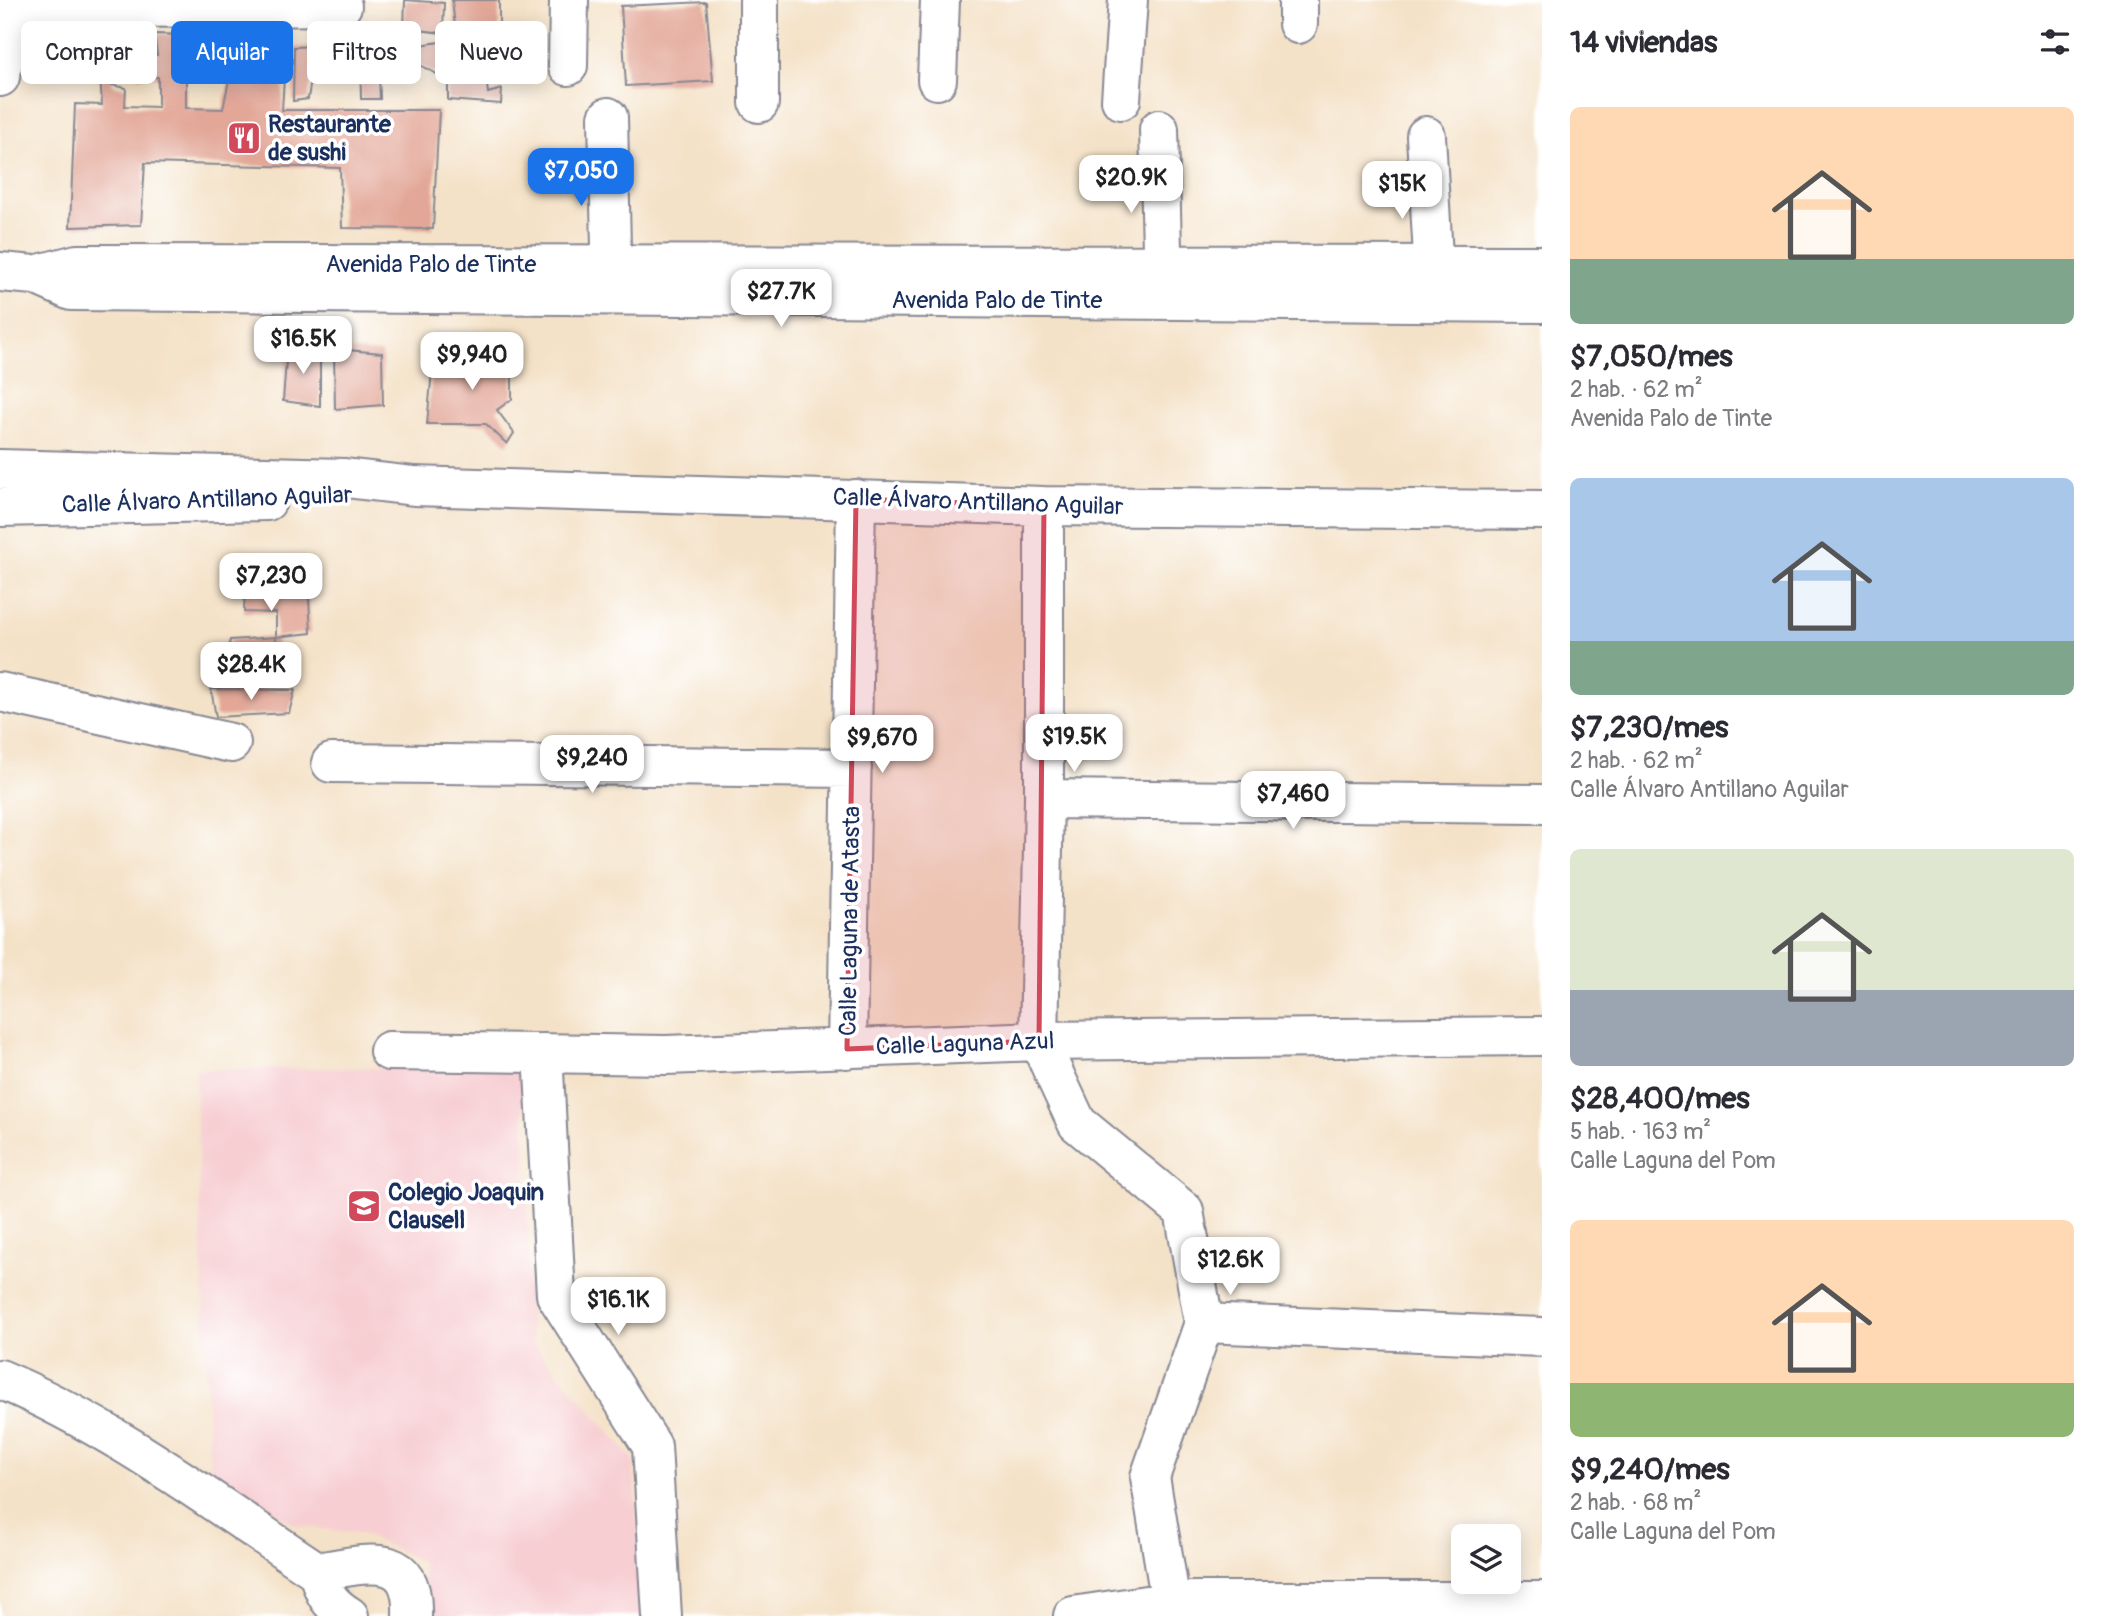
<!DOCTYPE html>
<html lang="es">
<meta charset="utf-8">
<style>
body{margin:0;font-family:Pangolin,sans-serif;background:#f2f2f3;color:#2b2b33;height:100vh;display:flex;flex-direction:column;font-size:26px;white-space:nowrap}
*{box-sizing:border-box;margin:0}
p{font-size:23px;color:#7c7c81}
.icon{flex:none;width:38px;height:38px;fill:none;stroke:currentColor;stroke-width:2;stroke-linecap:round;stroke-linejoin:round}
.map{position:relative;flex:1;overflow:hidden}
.sheet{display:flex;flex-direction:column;background:#fff;width:560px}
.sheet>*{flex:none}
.hud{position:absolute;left:21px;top:21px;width:665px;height:63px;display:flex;gap:14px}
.fabs{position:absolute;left:1451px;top:1524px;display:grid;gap:14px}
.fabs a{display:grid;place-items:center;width:70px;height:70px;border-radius:10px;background:#fff;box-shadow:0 4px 18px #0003;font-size:35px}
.price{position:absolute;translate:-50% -60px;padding:0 16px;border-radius:14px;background:#fff;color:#222;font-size:23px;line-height:46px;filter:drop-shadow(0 2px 4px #0008)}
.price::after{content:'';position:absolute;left:50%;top:42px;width:21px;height:16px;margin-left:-10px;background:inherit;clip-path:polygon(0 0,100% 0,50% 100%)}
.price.active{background:#1a73e8;color:#fff}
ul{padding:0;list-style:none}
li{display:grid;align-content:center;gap:14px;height:371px;padding:0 28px}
li span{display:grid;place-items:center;height:217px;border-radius:10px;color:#555}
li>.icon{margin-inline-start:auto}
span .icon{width:126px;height:126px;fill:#fffc;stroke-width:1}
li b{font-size:30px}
h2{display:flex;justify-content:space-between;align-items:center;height:84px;padding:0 28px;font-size:30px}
.pill{padding:0 24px;border-radius:10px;background:#fff;box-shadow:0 4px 18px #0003;font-size:24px;line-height:63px}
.pill.active{background:#1a73e8;color:#fff}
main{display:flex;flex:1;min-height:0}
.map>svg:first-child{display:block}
.built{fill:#f7cfd3}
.building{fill:#e3a798}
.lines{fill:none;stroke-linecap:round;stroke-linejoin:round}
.minor-casing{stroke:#888893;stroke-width:42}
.major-casing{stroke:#888893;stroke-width:42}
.minor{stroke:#fff;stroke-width:38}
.major{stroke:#fff;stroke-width:38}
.marked{fill:#d1495b;fill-opacity:0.2;stroke:#d1495b;stroke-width:5;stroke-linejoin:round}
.labels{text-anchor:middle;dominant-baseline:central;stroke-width:7;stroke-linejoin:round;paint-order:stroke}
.poi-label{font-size:24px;font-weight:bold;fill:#1b2f5e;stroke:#fff;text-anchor:start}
.street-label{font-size:24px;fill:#1b2f5e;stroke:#fff}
</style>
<main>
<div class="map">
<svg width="1542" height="1616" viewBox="0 0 1542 1616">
<rect width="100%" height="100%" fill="#fff"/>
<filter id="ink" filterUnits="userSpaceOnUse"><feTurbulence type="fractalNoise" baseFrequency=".0143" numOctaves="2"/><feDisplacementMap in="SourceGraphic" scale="14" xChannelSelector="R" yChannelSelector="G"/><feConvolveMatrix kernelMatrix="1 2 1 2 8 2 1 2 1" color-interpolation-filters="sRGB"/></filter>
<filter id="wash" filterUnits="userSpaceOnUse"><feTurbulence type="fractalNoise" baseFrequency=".00686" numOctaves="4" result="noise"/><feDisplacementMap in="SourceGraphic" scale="28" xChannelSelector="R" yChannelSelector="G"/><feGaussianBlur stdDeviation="1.57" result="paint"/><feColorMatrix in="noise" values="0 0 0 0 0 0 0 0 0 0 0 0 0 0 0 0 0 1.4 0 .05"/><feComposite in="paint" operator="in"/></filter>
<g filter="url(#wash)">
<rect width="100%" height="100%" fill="#f4e2c8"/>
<!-- built -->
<path class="built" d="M523 1066 531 1342 633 1459 644 1616H429L421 1561 362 1534 298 1526 210 1475 195 1070Z"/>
<g id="blocks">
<!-- building -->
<path class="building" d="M405 0 444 3 443 33 404 28Z
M452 0H499V28L511 30 514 50H486L483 35H456Z
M706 2 713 81 626 86 621 6Z
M154 34 186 35V108L223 109 230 75 253 74 257 36 286 46 282 110H439L433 229 342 228 340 168 145 163 141 225 70 227 75 104 102 105 100 75H113L112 85 126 88 125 106 158 107V77H137V55H157Z
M112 40H128L126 61 113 59Z
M446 41 442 77 414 62V46Z
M316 46 346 48 343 78 317 83Z
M316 46 308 99 293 101 294 47Z
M378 50 380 99H361L360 51Z
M486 78 488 93 502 89 501 104 448 100V80Z
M287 347 320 348V406L283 401Z
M334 349 382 353 383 405 335 409Z
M512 352V399L497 410 514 433 507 444 486 424H427L433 360Z
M246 561 307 565 311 633 276 637 278 668 223 673 230 640 276 637V613L244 612Z
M211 689 295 690 289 713 216 717Z"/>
</g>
</g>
<g filter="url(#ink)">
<use href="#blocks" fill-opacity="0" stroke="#888893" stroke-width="2"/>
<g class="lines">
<!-- minor casing -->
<g class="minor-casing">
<path id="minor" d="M15 9 342 6
M1298 24V0
M568 66 569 0
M937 80 940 0
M1121 100 1128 0
M759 103V0
M608 117 612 290
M1159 129 1163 291
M1426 136 1435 291
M0 272 35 275 71 291 1542 303
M35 275 77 264 1542 265
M0 469 345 478 414 486 1044 506 1542 510
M1044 506V799L1039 1041 1077 1123 1184 1211 1204 1323 1150 1477 1173 1616
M0 507 267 501
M0 692 231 743
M331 763 852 768
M1044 799 1542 804
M847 1049 856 499
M389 1051 666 1055 1039 1041 1542 1036
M543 1053 556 1295 652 1446 662 1616
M1204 1323 1542 1337
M0 1379C114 1427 215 1504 318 1572 324 1594 329 1604 349 1616
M318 1572C365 1564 415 1548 412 1616
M1073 1616 1173 1601H1542"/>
</g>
<!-- major casing -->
<g class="major-casing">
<path id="major" d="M0 77 17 0"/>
</g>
<!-- minor -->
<use href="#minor" class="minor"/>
<!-- major -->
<use href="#major" class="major"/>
</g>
</g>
<!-- marked area -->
<path class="marked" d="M856 499 1044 506 1039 1041 847 1049Z"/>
<!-- icons -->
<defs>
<g id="restaurant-square" transform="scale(1.75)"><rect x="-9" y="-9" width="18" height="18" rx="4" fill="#d1495b" stroke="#fff"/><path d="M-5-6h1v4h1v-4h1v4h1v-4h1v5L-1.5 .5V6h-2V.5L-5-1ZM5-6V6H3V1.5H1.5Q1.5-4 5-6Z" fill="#fff"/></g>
<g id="school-square" transform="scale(1.75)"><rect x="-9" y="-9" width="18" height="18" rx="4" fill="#d1495b" stroke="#fff"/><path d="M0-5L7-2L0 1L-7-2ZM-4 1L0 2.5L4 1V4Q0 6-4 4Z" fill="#fff"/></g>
</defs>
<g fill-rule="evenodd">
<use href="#restaurant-square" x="244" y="138"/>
<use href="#school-square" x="364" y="1206"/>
</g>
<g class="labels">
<!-- poi labels -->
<g class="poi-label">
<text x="268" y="124">Restaurante<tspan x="268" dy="28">de sushi</tspan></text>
<text x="388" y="1192">Colegio Joaquin<tspan x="388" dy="28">Clausell</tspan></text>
</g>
<!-- street labels -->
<g class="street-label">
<text x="431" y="264">Avenida Palo de Tinte</text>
<text x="997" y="300">Avenida Palo de Tinte</text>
<text transform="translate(207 500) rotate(-2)">Calle Álvaro Antillano Aguilar</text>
<text transform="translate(978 502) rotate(2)">Calle Álvaro Antillano Aguilar</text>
<text transform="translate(850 921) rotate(-89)">Calle Laguna de Atasta</text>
<text transform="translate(965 1044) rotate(-2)">Calle Laguna Azul</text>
</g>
</g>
</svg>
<div class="fabs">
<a><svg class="icon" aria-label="layers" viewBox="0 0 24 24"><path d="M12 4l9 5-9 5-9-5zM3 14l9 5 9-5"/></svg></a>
</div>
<b class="price active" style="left:581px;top:208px">$7,050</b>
<b class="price" style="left:1131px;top:215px">$20.9K</b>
<b class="price" style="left:1402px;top:221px">$15K</b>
<b class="price" style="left:781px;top:329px">$27.7K</b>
<b class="price" style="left:303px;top:376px">$16.5K</b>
<b class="price" style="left:472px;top:392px">$9,940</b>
<b class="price" style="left:271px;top:613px">$7,230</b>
<b class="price" style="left:251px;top:702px">$28.4K</b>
<b class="price" style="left:1074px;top:774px">$19.5K</b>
<b class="price" style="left:882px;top:775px">$9,670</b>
<b class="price" style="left:592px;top:795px">$9,240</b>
<b class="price" style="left:1293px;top:831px">$7,460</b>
<b class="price" style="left:1230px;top:1297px">$12.6K</b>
<b class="price" style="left:618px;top:1337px">$16.1K</b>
<div class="hud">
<a class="pill">Comprar</a>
<a class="pill active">Alquilar</a>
<a class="pill">Filtros</a>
<a class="pill">Nuevo</a>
</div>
</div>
<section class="sheet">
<h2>14 viviendas<svg class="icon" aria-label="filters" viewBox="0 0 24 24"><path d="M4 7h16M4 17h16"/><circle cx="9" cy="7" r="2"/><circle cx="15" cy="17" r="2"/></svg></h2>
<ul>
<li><span style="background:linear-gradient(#ffd9b3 70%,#7fa58c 0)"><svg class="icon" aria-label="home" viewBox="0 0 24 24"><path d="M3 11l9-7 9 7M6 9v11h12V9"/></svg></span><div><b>$7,050/mes</b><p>2 hab. · 62 m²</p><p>Avenida Palo de Tinte</p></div></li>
<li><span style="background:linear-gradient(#a9c7e8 75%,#7fa58c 0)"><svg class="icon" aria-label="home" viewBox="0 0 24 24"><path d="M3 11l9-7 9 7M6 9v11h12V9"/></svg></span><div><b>$7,230/mes</b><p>2 hab. · 62 m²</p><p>Calle Álvaro Antillano Aguilar</p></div></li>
<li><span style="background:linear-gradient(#dfe7d0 65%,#9aa5b1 0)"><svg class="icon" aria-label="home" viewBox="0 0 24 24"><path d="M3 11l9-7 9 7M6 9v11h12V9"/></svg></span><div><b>$28,400/mes</b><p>5 hab. · 163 m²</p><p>Calle Laguna del Pom</p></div></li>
<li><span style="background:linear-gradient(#ffd9b3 75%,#8fb573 0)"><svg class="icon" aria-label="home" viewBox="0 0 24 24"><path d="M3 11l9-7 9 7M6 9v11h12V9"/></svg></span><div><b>$9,240/mes</b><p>2 hab. · 68 m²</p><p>Calle Laguna del Pom</p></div></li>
</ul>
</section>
</main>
